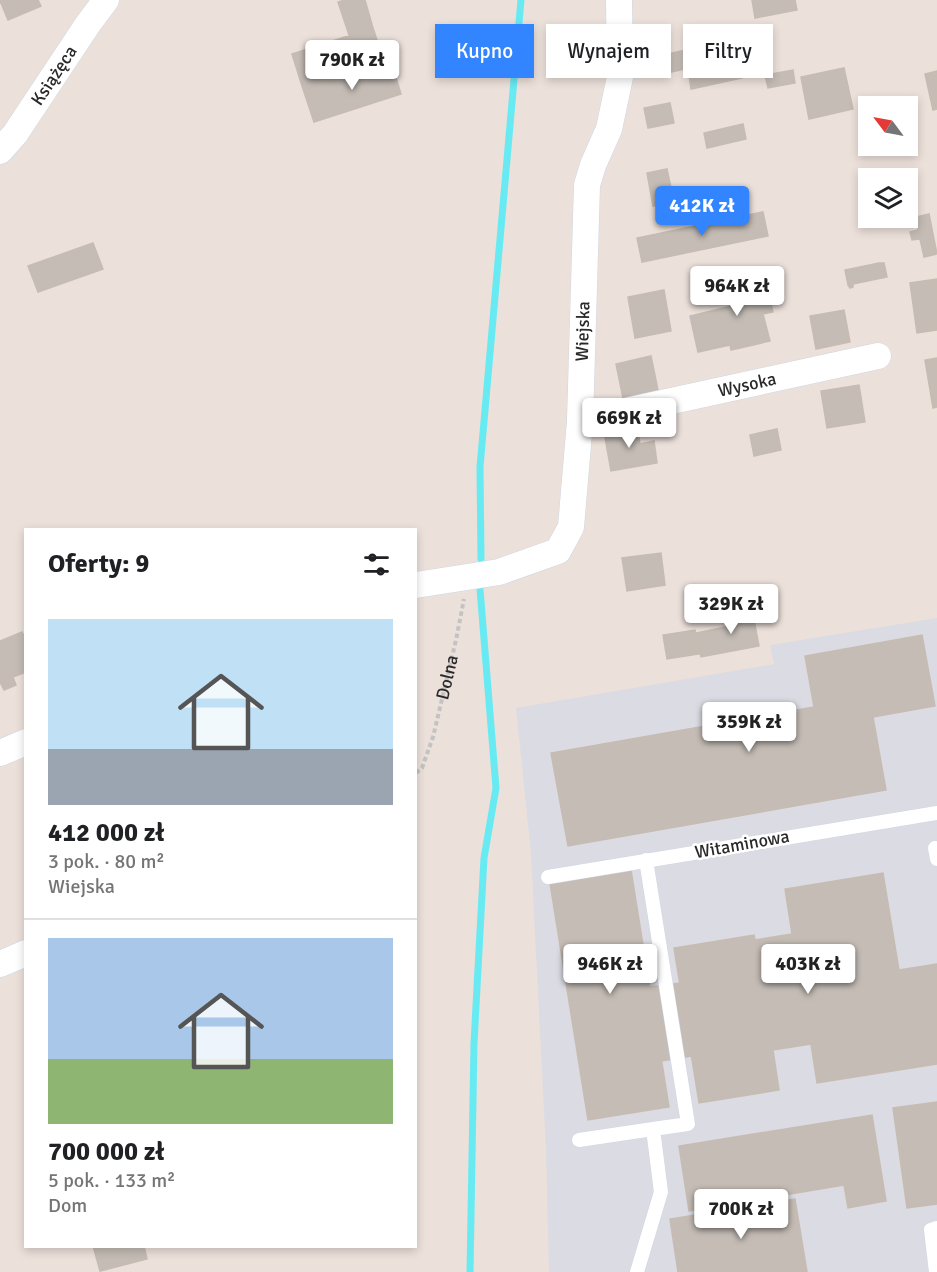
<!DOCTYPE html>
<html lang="pl">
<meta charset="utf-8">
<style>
body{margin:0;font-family:Signika,sans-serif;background:#f6f6f6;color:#202124;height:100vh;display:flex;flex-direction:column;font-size:22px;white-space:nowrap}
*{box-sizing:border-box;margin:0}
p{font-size:20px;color:#757577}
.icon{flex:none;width:33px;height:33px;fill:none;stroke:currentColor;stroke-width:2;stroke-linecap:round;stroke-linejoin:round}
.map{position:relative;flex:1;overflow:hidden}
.drawer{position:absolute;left:24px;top:528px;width:393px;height:720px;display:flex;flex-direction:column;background:#fff;border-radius:0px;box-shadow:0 3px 9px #0003}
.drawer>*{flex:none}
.guide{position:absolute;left:435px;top:24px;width:411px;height:54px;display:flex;gap:12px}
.needle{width:39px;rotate:302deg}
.tools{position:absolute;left:858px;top:96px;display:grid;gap:12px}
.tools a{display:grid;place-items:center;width:60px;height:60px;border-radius:0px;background:#fff;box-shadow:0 3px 9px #0003;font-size:30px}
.price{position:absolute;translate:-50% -51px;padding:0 14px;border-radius:6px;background:#fff;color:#222;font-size:20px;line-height:39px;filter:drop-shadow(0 2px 3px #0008)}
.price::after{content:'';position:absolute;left:50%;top:36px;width:18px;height:14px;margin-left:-9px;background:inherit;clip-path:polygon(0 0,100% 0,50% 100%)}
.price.current{background:#3384ff;color:#fff}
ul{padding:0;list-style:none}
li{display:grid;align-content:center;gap:12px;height:318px;padding:0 24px}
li+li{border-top:2px solid #e0e0e0}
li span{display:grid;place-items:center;height:186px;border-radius:0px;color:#555}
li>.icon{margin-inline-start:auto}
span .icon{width:108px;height:108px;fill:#fffc;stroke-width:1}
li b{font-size:26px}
h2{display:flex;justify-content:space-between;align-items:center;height:72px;padding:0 24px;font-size:26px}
.pill{padding:0 21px;border-radius:0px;background:#fff;box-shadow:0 3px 9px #0003;font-size:21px;line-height:54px}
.pill.current{background:#3384ff;color:#fff}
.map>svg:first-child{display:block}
.industrial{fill:#dbdbe3}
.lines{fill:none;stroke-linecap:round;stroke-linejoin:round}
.stream{stroke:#68eaf2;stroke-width:7}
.building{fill:#c4bcb5;stroke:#c7bcb3;stroke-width:1.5}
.lane-casing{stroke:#cfd7e2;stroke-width:15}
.street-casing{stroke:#cfd7e2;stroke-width:27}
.path{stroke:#c3c3c3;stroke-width:4;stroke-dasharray:4.5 3;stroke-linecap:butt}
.lane{stroke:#fff;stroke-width:14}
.street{stroke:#fff;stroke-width:26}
.labels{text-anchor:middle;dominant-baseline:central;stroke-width:5;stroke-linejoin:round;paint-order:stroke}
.street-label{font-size:18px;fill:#292929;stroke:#fff}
</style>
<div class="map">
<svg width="937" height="1272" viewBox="0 0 937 1272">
<rect width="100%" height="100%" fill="#ece0da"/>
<!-- industrial -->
<path class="industrial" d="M937 618V1272H549L546 1151 531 854 516 708 774 664 770 645Z"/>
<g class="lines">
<!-- stream -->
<path class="stream" d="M481 559 480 467 521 0
M470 1272 474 1043 484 858 496 788 480 589"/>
</g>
<!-- building -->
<path class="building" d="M0 0H38L41 6 8 20 1 3H0Z
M345 0H365L373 28 349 35 338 2Z
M752 0H795L797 10 755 18Z
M373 28 385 64 303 89 292 54Z
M686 50 690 68 657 75 654 57Z
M391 61 401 94 314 122 303 89Z
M739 64 742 78 691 89 689 75Z
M844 68 853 109 809 119 801 77Z
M793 70 795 83 768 88 765 75Z
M937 71V109L933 110 925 74Z
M670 103 674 123 648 128 644 108Z
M743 124 746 139 707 148 704 133Z
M667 169 674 202 653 206 647 173Z
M763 212 768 236 642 262 637 238Z
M929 214 937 254 924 257 920 239 912 240 910 232 918 230 916 217Z
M93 243 103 269 38 292 28 266Z
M879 263H884L887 277 853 284V287L850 288 848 285 845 270Z
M763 269 773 312 763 314 770 341 731 350 730 345 698 352 690 316 740 304 733 276Z
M937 279V330L917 333 910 283Z
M664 290 671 331 635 338 628 297Z
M844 310 850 342 816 349 810 316Z
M651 356 658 390 623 398 616 364Z
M937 358V407L933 408 925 360Z
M859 385 865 422 827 428 821 391Z
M637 426 640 444 654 441 657 463 611 471 604 432Z
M777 429 781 450 754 456 750 435Z
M661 553 665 585 627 591 622 558Z
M751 604 759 646 701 657 696 633 735 625 732 608Z
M695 630 699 654 667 659 663 635Z
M22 632 26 640V672L13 677 16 685 4 690 0 682V641Z
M922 635 935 706 873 717 886 790 568 846 551 753 814 707 805 656Z
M631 870 669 1107 588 1120 550 883Z
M883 873 899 970 937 964V1064L817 1083 811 1044 773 1050 779 1090 699 1103 674 948 754 935 755 940 792 934 785 889Z
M680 983 692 1056 662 1061 650 987Z
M937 1102V1204L907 1208 893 1108Z
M872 1115 886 1201 848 1208 844 1185 689 1211 679 1146Z
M795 1199 807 1272H678L670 1219Z
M93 1246H144L147 1259 100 1271Z"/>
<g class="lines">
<!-- lane casing -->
<g class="lane-casing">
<path id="lane" d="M935 848 937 859
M646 860 688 1124 653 1129
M548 877 937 813
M579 1140 653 1129 661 1192 637 1272
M936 1272 931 1230 937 1228"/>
</g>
<!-- street casing -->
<g class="street-casing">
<g id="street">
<path id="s2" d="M0 151 15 134 88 24 106 0"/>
<path id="s3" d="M580 421 878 356"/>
<path id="s4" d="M416 585 499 572 558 551 571 527 580 421 587 185 593 165 609 129 620 77 619 0"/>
<path d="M0 753 26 742"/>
<path d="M0 964 26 953"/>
</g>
</g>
<!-- path -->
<path class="path" id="s1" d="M416 773 422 768 433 737 456 640 464 599"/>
<!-- lane -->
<use href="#lane" class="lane"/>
<!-- street -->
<use href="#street" class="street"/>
</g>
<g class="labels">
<!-- street labels -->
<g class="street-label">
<text stroke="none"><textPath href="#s2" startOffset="93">Książęca</textPath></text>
<text stroke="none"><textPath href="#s4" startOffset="370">Wiejska</textPath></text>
<text stroke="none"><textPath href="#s3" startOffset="171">Wysoka</textPath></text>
<text stroke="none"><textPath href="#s1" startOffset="102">Dolna</textPath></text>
<text transform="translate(742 844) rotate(-10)">Witaminowa</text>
</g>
</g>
</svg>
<div class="tools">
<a><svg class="needle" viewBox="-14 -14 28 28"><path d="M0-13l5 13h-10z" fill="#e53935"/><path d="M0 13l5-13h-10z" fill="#757577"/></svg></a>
<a><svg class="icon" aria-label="layers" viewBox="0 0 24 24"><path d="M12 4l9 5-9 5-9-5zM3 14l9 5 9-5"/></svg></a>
</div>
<b class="price" style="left:352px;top:91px">790K zł</b>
<b class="price current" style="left:702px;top:237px">412K zł</b>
<b class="price" style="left:737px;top:317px">964K zł</b>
<b class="price" style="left:629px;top:449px">669K zł</b>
<b class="price" style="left:731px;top:635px">329K zł</b>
<b class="price" style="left:749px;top:753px">359K zł</b>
<b class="price" style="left:610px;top:995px">946K zł</b>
<b class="price" style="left:808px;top:995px">403K zł</b>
<b class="price" style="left:741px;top:1240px">700K zł</b>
<div class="guide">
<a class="pill current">Kupno</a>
<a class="pill">Wynajem</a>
<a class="pill">Filtry</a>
</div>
<section class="drawer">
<h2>Oferty: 9<svg class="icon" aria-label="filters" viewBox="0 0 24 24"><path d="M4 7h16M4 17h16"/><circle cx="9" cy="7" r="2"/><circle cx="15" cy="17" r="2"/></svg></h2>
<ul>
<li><span style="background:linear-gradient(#bfe0f5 70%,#9aa5b1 0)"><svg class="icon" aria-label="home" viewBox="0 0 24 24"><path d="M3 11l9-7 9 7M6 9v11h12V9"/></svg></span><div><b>412 000 zł</b><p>3 pok. · 80 m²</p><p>Wiejska</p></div></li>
<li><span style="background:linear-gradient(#a9c7e8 65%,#8fb573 0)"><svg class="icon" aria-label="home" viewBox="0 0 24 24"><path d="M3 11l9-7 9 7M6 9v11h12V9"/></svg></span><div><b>700 000 zł</b><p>5 pok. · 133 m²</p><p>Dom</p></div></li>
</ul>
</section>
</div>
